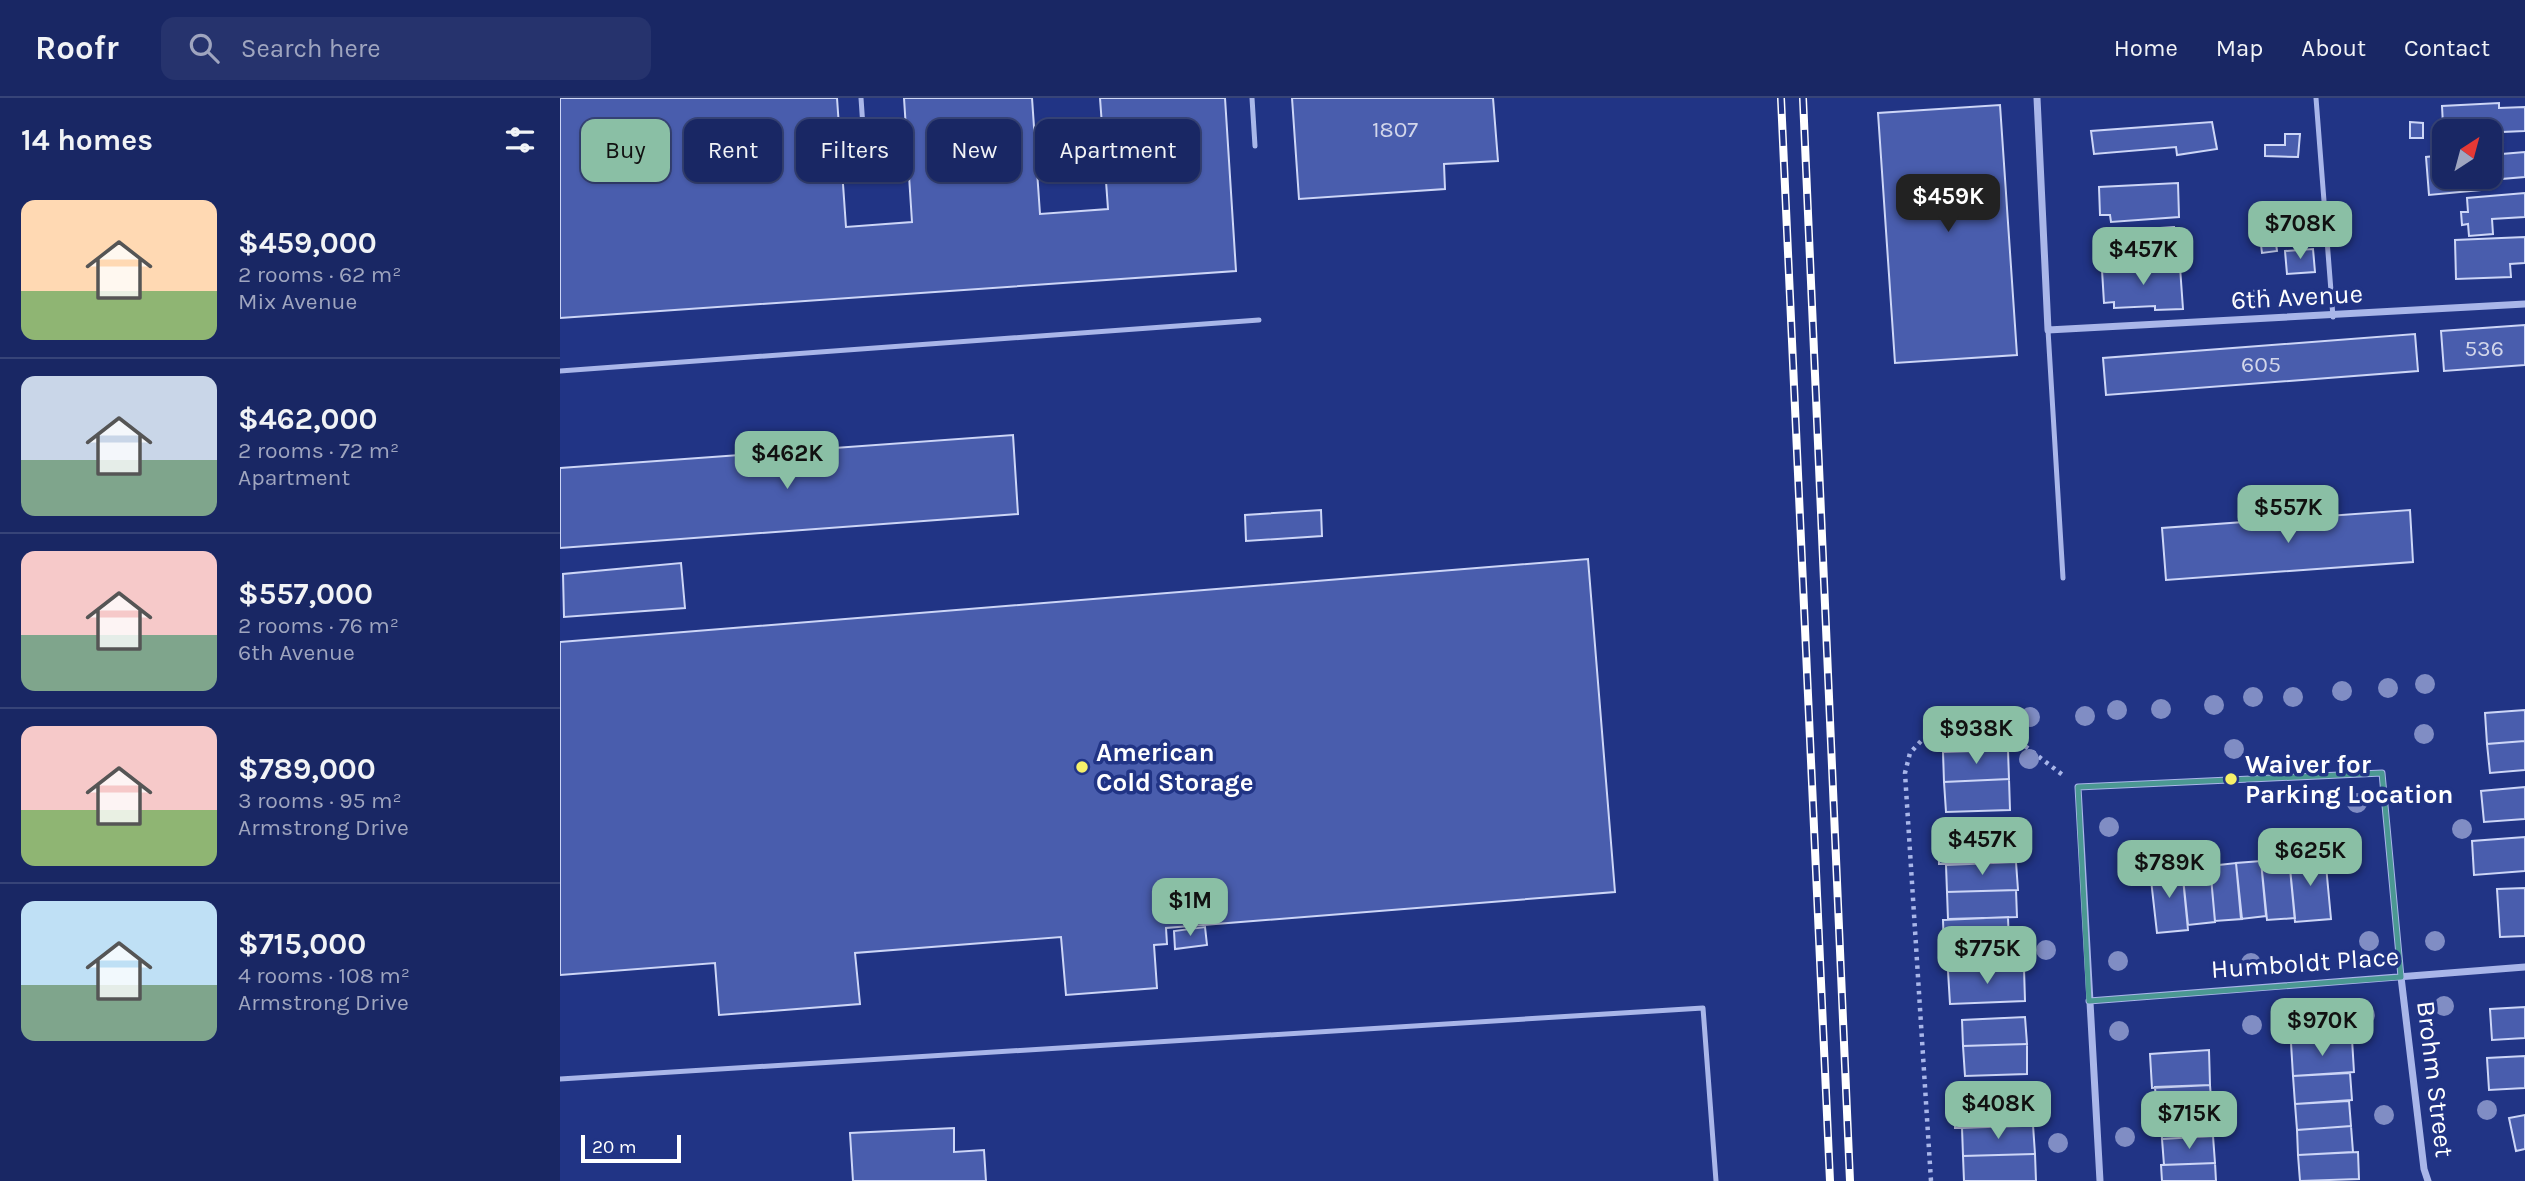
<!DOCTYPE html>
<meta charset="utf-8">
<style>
body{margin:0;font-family:Karla,sans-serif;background:#26336d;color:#f1f3f6;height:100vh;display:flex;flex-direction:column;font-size:26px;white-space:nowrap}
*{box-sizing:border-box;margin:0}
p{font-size:23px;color:#9fa5bf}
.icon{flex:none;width:38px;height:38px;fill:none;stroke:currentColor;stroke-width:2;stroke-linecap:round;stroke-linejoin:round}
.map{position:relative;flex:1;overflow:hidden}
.drawer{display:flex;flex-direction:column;background:#192764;width:560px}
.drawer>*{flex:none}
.hud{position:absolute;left:21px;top:21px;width:665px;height:63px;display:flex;gap:14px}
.needle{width:46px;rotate:36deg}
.fabs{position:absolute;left:1872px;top:21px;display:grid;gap:14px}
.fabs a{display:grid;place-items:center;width:70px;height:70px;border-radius:14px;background:#192764;box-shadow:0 2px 5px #0004,0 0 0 2px #374478;font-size:35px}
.scale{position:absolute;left:21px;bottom:18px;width:100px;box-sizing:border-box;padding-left:7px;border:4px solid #fff;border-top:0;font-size:19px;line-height:24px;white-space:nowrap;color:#fff;-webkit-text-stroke:5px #213485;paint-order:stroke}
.price{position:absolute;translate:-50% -60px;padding:0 16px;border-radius:14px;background:#8abfa5;color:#111;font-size:23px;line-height:46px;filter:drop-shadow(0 2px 4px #0008)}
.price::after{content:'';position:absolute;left:50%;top:42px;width:21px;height:16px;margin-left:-10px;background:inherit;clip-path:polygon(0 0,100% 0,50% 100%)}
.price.selected{background:#222;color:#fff}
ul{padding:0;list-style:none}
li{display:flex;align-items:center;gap:21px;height:175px;padding:0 21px}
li+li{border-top:2px solid #374478}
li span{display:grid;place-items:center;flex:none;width:196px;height:140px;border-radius:14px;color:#555}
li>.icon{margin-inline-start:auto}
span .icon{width:84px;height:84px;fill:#fffc;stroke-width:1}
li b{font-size:30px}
h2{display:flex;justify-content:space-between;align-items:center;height:84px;padding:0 21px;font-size:30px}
.chip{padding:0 24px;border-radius:14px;background:#192764;box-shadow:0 2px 5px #0004,0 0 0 2px #374478;font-size:24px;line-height:63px}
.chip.selected{background:#8abfa5;color:#111}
header{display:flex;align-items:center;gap:42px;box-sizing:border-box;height:98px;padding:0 35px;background:#192764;border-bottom:2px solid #374478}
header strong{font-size:33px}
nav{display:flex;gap:38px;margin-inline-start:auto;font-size:24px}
.search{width:490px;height:63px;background:#26336d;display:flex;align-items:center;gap:18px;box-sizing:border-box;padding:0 24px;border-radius:14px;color:#9fa5bf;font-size:26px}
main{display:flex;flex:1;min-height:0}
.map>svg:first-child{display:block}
.building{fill:#495dad;stroke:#cdd6f7;stroke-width:2}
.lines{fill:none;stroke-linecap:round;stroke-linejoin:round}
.path{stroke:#a9b6e9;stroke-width:4.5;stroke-dasharray:3.5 5;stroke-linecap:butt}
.lane{stroke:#a9b6e9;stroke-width:5}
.street{stroke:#a9b6e9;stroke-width:7}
.rail-casing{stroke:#fff;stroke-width:8}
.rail{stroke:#213485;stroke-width:5;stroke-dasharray:16;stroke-linecap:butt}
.tree{fill:#808dc4}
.marked{fill:none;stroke:#4b9892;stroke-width:5;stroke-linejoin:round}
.poi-dot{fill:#f6f06a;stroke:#213485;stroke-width:2.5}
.labels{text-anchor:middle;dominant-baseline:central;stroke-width:7;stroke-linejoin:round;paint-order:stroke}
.number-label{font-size:23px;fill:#d2d6ea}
.street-label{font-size:26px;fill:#fff;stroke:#213485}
.poi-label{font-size:26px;font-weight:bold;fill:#fff;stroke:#213485;text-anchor:start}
</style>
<header>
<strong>Roofr</strong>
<div class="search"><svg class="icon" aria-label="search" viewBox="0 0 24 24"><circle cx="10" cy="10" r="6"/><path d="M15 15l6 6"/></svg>Search here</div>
<nav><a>Home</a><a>Map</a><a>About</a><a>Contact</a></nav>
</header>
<main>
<section class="drawer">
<h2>14 homes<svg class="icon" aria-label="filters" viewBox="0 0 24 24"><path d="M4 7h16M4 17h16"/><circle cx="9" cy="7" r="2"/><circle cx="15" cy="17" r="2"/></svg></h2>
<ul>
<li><span style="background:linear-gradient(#ffd9b3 65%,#8fb573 0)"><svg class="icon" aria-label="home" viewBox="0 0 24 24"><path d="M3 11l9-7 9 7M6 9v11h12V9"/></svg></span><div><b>$459,000</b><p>2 rooms · 62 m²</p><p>Mix Avenue</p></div></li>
<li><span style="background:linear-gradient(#c9d6e8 60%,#7fa58c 0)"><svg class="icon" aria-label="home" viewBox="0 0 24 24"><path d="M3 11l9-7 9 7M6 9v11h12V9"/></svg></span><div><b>$462,000</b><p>2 rooms · 72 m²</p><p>Apartment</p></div></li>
<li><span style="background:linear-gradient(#f6c9c9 60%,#7fa58c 0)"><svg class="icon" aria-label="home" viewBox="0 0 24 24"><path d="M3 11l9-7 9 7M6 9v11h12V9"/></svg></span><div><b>$557,000</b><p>2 rooms · 76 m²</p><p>6th Avenue</p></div></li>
<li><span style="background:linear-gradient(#f6c9c9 60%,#8fb573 0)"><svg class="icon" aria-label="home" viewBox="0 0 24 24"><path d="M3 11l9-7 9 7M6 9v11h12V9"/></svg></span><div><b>$789,000</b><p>3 rooms · 95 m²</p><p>Armstrong Drive</p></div></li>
<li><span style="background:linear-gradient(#bfe0f5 60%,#7fa58c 0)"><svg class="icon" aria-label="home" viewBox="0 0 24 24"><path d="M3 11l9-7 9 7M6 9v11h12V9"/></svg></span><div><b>$715,000</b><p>4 rooms · 108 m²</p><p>Armstrong Drive</p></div></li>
</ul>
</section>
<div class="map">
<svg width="1965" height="1083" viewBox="0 0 1965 1083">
<rect width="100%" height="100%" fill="#213485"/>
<!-- building -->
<path class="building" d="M0 0H277L286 129 352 124 344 0H472L480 116 548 111 540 0H665L676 173 0 220Z
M732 0H933L938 63 884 66 885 91 739 101Z
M1939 5V10L1965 9V33L1942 34 1943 44 1930 45V33H1885L1884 47 1882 8Z
M1440 7 1457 257 1335 265 1318 15Z
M1652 24 1657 51 1617 57 1616 49 1534 56 1531 33Z
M1850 24 1863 25V40H1850Z
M1725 36H1740L1738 59 1705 58V47H1725Z
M1965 54V79L1930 82 1931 91 1869 97 1866 59 1885 57V79H1930V57Z
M1618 85 1619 119 1551 124 1550 117H1540L1539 89Z
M1965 95V119L1932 121 1933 136 1909 138 1908 126 1902 127 1901 114H1908L1907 100Z
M1614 129 1616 161 1542 166 1540 134Z
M1715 138 1717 153 1702 155 1700 139Z
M1965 139V165L1950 166 1951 179 1896 181 1895 142Z
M1753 151 1755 174 1727 176 1725 153Z
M1595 165V171L1620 169 1623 211 1595 212V208L1554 210V204L1544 205 1542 172Z
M1705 192 1706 203 1693 204 1692 193Z
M1965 227V267L1884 273 1881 233Z
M1855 236 1858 273 1546 297 1543 260Z
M453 337 458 416 0 450V370Z
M761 412 762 438 686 443 685 417Z
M1850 412 1853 464 1606 482 1602 430Z
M1028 461 1055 794 606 830 607 846 594 847 597 890 506 897 501 839 295 855 300 906 159 917 155 865 0 877V544Z
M121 465 125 510 4 519 3 476Z
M1965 612V643L1927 646 1925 615Z
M1965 643V672L1930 675 1927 646Z
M1448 652 1449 681 1384 684 1383 654Z
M1449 681 1450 712 1386 714 1384 684Z
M1965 689V721L1924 724 1921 693Z
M1444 733 1446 764 1379 766 1378 736Z
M1965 739V773L1914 777 1912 743Z
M1765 757 1771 821 1735 824 1729 760Z
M1729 760 1735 820 1707 822 1701 763Z
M1701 763 1706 818 1681 821 1676 765Z
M1456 764 1458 792 1387 794 1386 767Z
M1676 765 1682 821 1655 823 1650 768Z
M1650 768 1655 824 1628 827 1622 770Z
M1622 770 1628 832 1597 835 1590 773Z
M1965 790V838L1940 839 1937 791Z
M1456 792 1457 819 1388 821 1387 794Z
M1448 819 1449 849 1384 852 1383 822Z
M645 829 647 847 615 851 614 833Z
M1464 870 1465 903 1390 906 1388 873Z
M1965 909V940L1932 942 1930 911Z
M1465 919 1467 946 1403 948 1402 922Z
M1792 941 1794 974 1733 978 1731 945Z
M1467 946V976L1405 978 1403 948Z
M1649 952 1650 987 1592 990 1590 956Z
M1965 958V990L1929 992 1927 960Z
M1790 975 1792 1002 1735 1006 1733 978Z
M1650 987 1652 1014 1597 1017 1595 989Z
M1460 997 1461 1028 1395 1030 1394 999Z
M1789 1003 1791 1028 1737 1032 1735 1006Z
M1652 1014 1653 1038 1602 1041 1601 1017Z
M1965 1017V1051L1956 1053 1949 1020Z
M1473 1027 1475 1056 1403 1058 1402 1030Z
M1791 1028 1793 1054 1738 1057 1737 1032Z
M394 1030V1054L424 1052 426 1083H293L290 1035Z
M1653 1038 1655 1065 1604 1067 1602 1041Z
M1798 1054 1799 1081 1740 1083 1738 1057Z
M1475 1056 1476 1083H1404L1403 1058Z
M1655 1065 1656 1083H1602L1601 1067Z"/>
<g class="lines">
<!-- path -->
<path class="path" d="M1371 1083 1345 675 1350 655 1361 643 1435 637 1461 645 1504 678"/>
<!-- lane -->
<path class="lane" d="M301 0 306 73
M692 0 695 48
M1756 0 1773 219
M1488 232 1503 480
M0 273 699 222
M0 981 1143 910 1156 1083"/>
<!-- street -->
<path class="street" d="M1477 0 1488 232 1965 206
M1529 903 1965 869
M1540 1083 1518 689 1822 675 1841 879 1864 1071 1868 1083"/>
<!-- rail casing -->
<g class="rail-casing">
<path id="rail" d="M1221 0 1270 1083
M1243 0 1290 1083"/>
</g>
<!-- rail -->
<use href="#rail" class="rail"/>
</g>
<!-- trees -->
<g class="tree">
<circle cx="1865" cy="586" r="10"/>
<circle cx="1828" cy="590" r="10"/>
<circle cx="1782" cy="593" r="10"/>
<circle cx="1693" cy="599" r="10"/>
<circle cx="1733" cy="599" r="10"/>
<circle cx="1654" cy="607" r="10"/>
<circle cx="1601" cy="611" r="10"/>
<circle cx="1557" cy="612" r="10"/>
<circle cx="1525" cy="618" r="10"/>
<circle cx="1470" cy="619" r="10"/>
<circle cx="1864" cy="636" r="10"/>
<circle cx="1674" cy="651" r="10"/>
<circle cx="1469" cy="661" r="10"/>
<circle cx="1797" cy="705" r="10"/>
<circle cx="1549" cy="729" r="10"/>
<circle cx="1902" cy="731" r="10"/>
<circle cx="1809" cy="843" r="10"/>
<circle cx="1875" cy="843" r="10"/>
<circle cx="1486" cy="852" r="10"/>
<circle cx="1558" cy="863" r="10"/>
<circle cx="1691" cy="865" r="10"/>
<circle cx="1884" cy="908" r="10"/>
<circle cx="1805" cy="917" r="10"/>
<circle cx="1692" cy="927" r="10"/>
<circle cx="1559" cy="933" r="10"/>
<circle cx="1927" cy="1012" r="10"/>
<circle cx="1824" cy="1017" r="10"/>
<circle cx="1565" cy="1039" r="10"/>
<circle cx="1498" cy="1045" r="10"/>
</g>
<!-- marked area -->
<path class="marked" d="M1822 675 1841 879 1529 903 1518 689Z"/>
<!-- markers -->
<g class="poi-dot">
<circle cx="522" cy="669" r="7"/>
<circle cx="1671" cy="681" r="7"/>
</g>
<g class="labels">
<!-- number labels -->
<g class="number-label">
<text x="835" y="31">1807</text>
<text x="1924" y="250">536</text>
<text x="1701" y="266">605</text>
</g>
<!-- street labels -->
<g class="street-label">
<text transform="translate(1737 199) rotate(-3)">6th Avenue</text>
<text transform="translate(1745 865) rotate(-4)">Humboldt Place</text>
<text transform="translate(1875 981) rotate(83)">Brohm Street</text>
</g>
<!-- poi labels -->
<g class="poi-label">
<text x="536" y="654">American<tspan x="536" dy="30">Cold Storage</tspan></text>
<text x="1685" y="666">Waiver for<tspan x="1685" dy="30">Parking Location</tspan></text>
</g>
</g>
</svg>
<div class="fabs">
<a><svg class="needle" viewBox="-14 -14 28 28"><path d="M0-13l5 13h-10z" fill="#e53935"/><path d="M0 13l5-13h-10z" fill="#9fa5bf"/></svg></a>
</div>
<div class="scale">20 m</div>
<b class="price selected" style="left:1388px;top:136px">$459K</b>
<b class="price" style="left:1740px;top:163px">$708K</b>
<b class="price" style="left:1583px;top:189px">$457K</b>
<b class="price" style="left:227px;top:393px">$462K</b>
<b class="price" style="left:1728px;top:447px">$557K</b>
<b class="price" style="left:1416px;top:668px">$938K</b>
<b class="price" style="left:1422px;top:779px">$457K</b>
<b class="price" style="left:1750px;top:790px">$625K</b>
<b class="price" style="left:1609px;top:802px">$789K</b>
<b class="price" style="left:630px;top:840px">$1M</b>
<b class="price" style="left:1427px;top:888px">$775K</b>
<b class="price" style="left:1762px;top:960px">$970K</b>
<b class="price" style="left:1438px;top:1043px">$408K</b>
<b class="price" style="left:1629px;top:1053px">$715K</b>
<div class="hud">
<a class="chip selected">Buy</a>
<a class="chip">Rent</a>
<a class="chip">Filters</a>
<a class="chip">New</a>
<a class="chip">Apartment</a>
</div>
</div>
</main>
